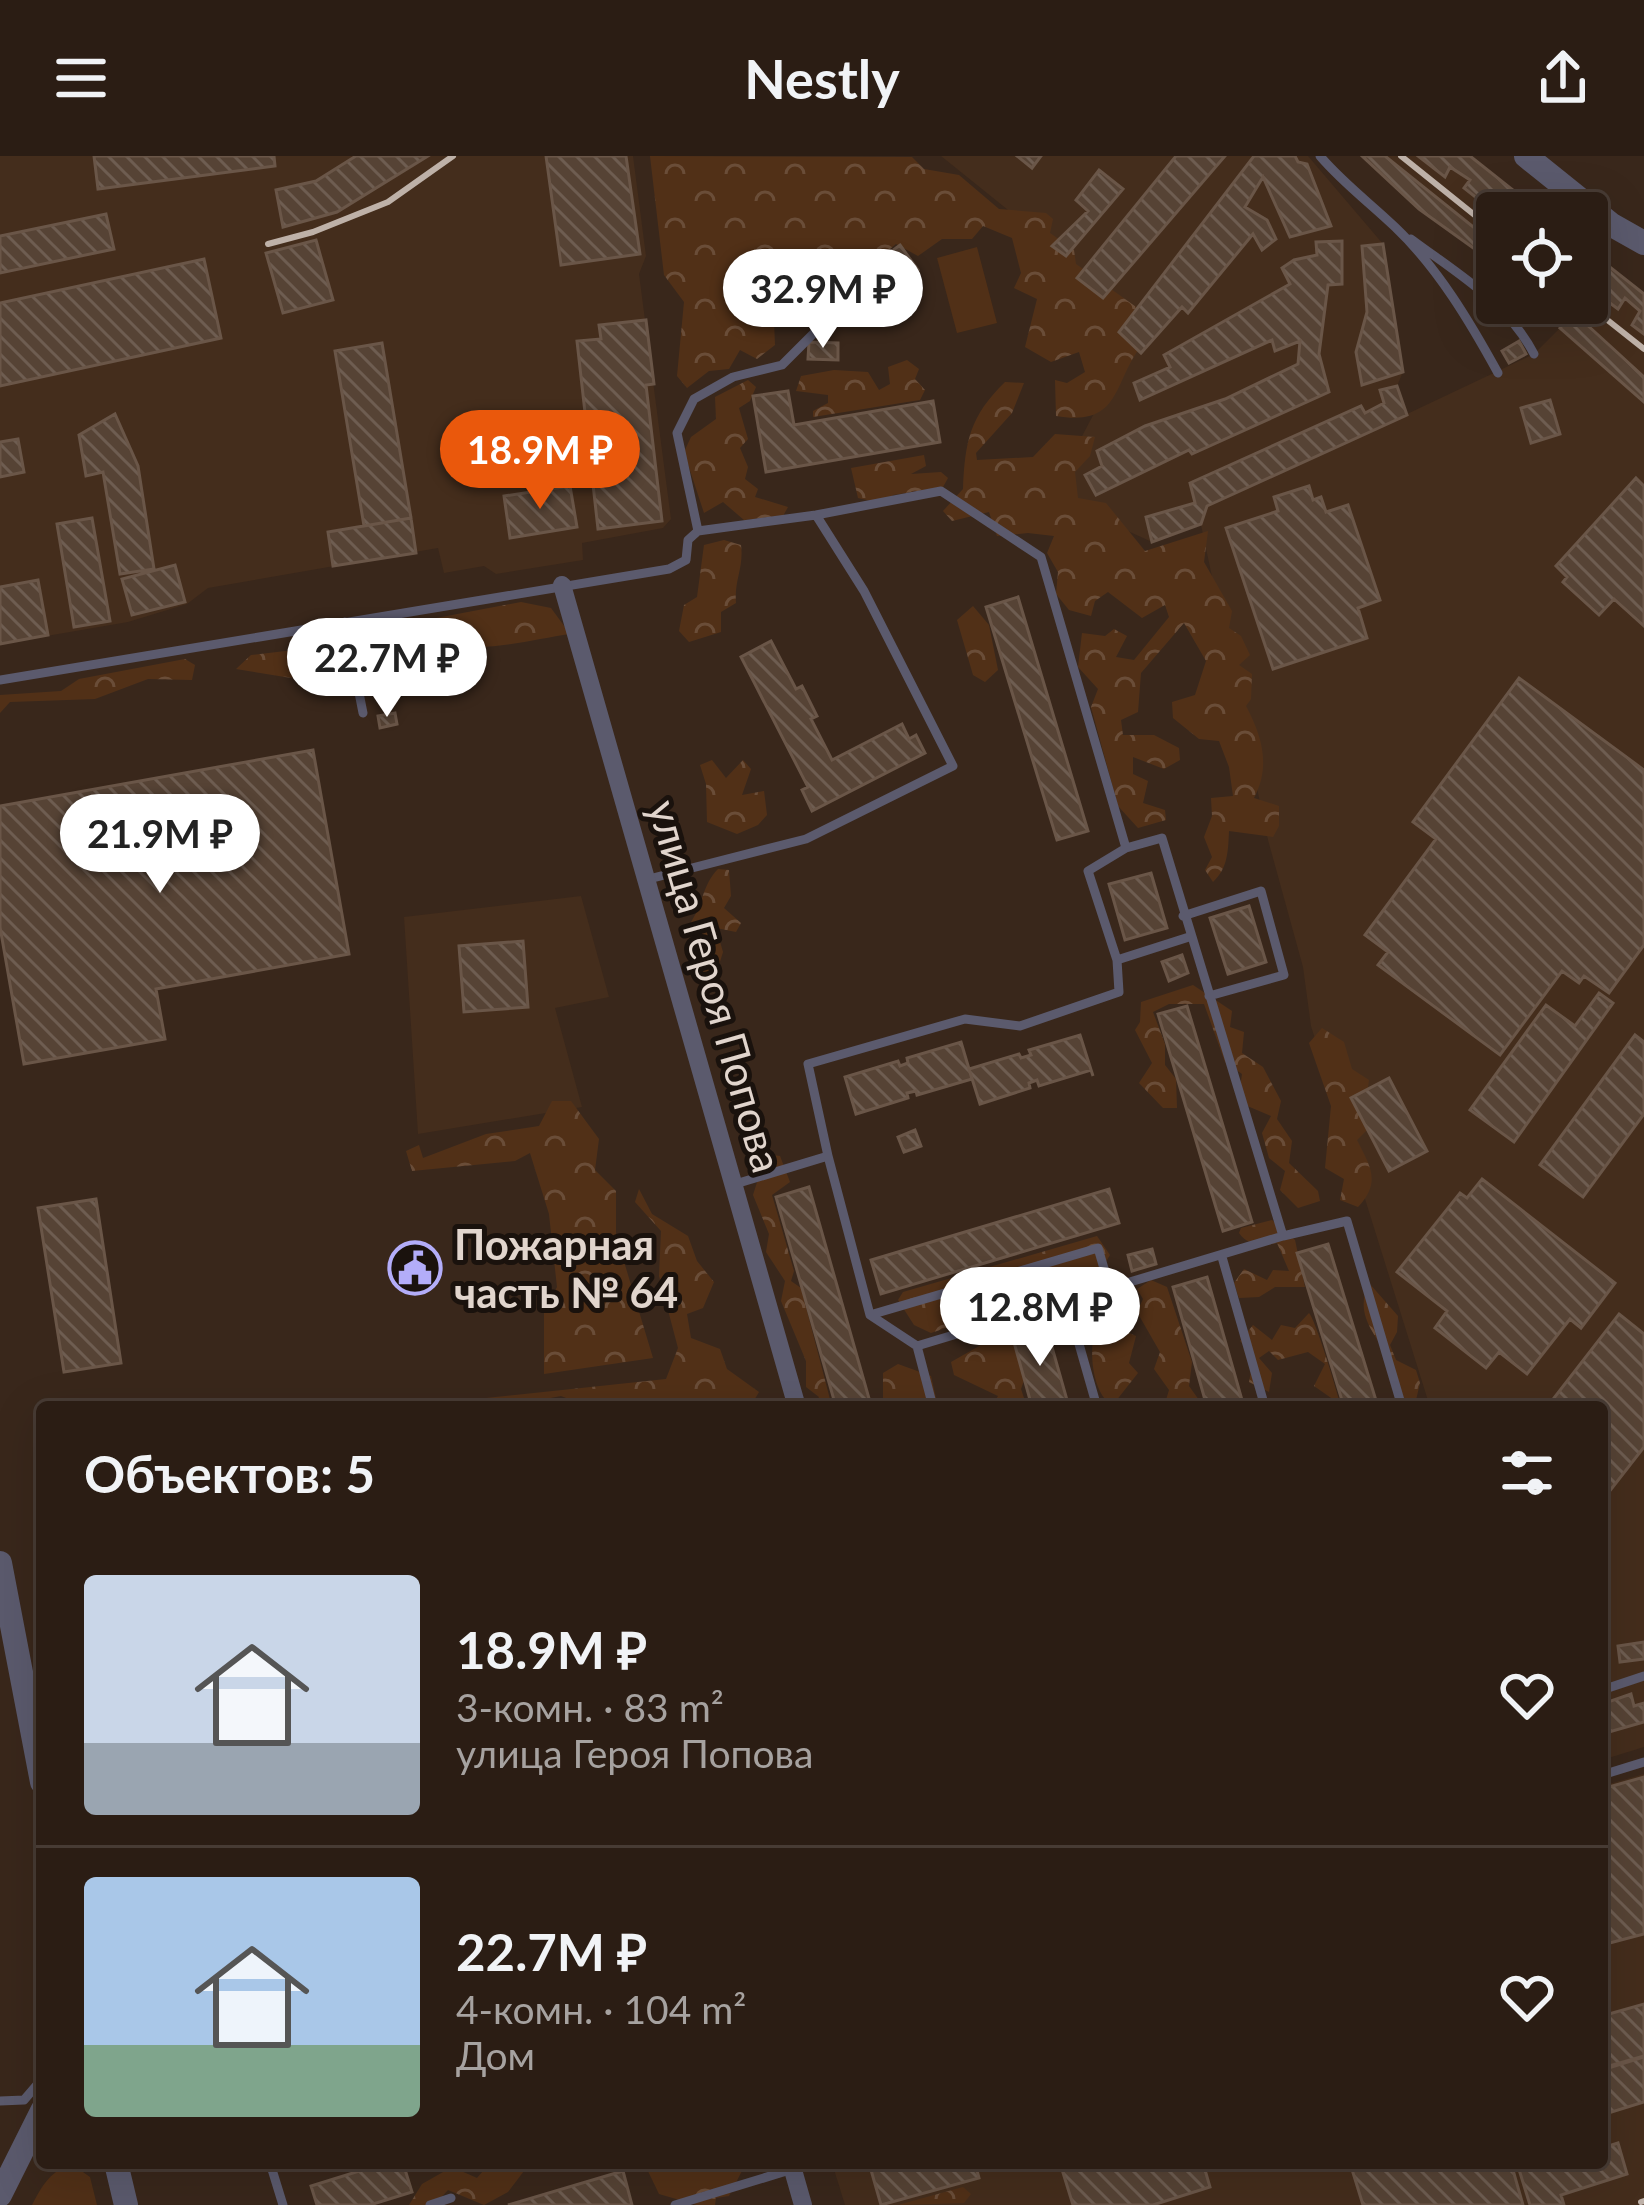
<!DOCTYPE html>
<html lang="ru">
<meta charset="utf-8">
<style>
body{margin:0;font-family:Lato,sans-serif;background:#372a22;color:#f1f3f6;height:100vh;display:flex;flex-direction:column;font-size:45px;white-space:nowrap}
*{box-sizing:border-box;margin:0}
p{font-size:39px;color:#a6a2a0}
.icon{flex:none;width:66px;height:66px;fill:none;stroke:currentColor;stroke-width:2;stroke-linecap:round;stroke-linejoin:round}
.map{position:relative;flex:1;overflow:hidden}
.sheet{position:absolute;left:36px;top:1245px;width:1572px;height:768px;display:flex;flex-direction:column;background:#2b1d14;border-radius:12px;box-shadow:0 12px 48px #0002,0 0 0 3px #473b34}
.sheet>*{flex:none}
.controls{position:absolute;left:1476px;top:36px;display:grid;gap:24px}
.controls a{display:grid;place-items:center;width:132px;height:132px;border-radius:12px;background:#2b1d14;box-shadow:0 12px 48px #0002,0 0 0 3px #473b34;font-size:60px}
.price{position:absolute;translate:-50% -102px;padding:0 27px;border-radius:42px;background:#fff;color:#222;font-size:39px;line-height:78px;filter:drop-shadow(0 3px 6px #0008)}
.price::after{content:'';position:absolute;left:50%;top:72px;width:36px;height:27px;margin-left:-18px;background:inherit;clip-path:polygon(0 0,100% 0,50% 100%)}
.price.active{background:#ea580c;color:#fff}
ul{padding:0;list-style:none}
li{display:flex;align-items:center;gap:36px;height:300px;padding:0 48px}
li+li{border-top:3px solid #473b34}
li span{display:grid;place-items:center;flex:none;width:336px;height:240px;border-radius:12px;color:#555}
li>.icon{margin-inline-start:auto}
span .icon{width:144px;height:144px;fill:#fffc;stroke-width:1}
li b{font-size:51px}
h2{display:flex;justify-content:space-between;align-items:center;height:144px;padding:0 48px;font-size:51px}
header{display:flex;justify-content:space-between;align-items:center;height:156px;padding:0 48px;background:#2b1d14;font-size:54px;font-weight:700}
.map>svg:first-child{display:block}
.built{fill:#442d1c}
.grass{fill:#513017}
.forest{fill:url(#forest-crowns)}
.building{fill:url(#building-back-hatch);stroke:#6a5648;stroke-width:3}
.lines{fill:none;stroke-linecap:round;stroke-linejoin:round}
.service{stroke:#5b5a6d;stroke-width:9}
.minor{stroke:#5b5a6d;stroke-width:18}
.tertiary{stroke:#5b5a6d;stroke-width:24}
.rail{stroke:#beb1a8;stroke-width:6}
.labels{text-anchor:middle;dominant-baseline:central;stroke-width:10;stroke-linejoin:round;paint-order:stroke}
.street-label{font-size:42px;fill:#e1d5cd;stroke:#1a120d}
.poi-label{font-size:42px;font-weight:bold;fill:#e1d5cd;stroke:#1a120d;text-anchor:start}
</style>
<header><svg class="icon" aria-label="menu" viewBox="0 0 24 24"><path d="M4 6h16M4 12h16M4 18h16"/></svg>Nestly<svg class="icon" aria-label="share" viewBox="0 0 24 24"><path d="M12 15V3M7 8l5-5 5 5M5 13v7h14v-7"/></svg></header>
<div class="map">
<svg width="1644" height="2049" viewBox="0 0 1644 2049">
<defs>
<pattern id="forest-crowns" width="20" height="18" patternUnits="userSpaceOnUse" patternTransform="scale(3)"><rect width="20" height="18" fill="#513017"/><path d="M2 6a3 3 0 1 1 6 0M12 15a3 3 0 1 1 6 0" fill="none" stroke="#6a4d38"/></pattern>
<pattern id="building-back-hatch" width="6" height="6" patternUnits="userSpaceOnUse" patternTransform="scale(3)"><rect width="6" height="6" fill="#564335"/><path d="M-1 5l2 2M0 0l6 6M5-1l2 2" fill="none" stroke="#6e5d51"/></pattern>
</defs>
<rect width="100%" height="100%" fill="#39271b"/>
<!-- built -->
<path class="built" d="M0 0H633L646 100 639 118 671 363 663 372 582 387 583 404 496 418 484 410 444 417 438 392 208 432 187 448 128 466 0 488Z
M941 0H1308L1383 88 1403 216 1397 230 1407 258 1534 198 1560 172 1536 147H1587V93L1644 138V1591L1602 1604V1251H1430L1311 870 1303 811 1268 684 1201 369 1152 386 1075 351 1068 307 1124 200 1065 100Z
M1362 0H1470L1542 57H1497V109L1419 53Z
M581 740 609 841 555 852 582 951 418 978 404 761Z
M1644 1618V2049H845L832 2007H1602V1630Z"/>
<!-- grass -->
<path class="grass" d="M977 91 997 167 957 177 937 102Z
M73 2009 90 2021 97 2049H32C42 2030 51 2013 73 2009Z"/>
<!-- forest -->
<path class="forest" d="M650 0 912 1 924 13 959 19 999 53 1046 57 1053 63 1050 77 1074 94 1076 108 1146 158 1148 182C1111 220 1126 272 1056 260L1055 224 1067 227 1085 216 1079 196 1051 206 1025 191 1037 143 1014 132 1021 117 1012 82 983 70 972 83H942L918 100 896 88 862 117 863 137 855 154 838 159 831 144 803 152 774 166 775 189 757 203 740 194 729 213 709 215 687 232 677 220 684 146 664 119Z
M907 204 919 213 915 223 925 234 920 244 813 261V255L828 247V239L796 235 801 220 834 214 868 216 879 234 890 228 888 211Z
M748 224 756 231 750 245 739 252 748 283 740 292 748 311 745 323 758 333 755 341 788 351 783 360 744 364 723 346 704 357 684 296 691 281 716 263 715 241Z
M1005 226 1024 227 1012 257 976 297 977 304 1033 301 1055 278 1095 281 1090 300 1075 316 1078 342 1106 347 1145 395 1208 375 1204 406 1232 455 1229 472 1241 480 1250 499 1239 509 1252 518 1251 543 1246 550C1262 580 1271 610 1254 642L1279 650V670L1273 681 1229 675C1228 695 1228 712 1213 726L1205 714 1212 701 1204 681 1212 660 1211 642 1233 640 1229 611 1219 585 1199 583 1173 562 1172 546 1195 539 1206 505 1184 467 1141 517 1138 556 1121 564 1123 579H1154L1179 592 1180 604 1164 613 1133 601V618L1148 625 1143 647 1165 654 1166 664 1138 672 1118 650 1091 551 1098 533 1078 511 1082 477 1105 480 1114 473 1127 480 1116 501 1134 504 1169 461 1165 449 1142 462 1108 436 1095 445 1091 460 1069 454 1056 438 1058 416 1047 397 1054 380 1028 377 997 380 989 356 952 365 943 355 963 333C965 285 970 260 1005 226Z
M924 299 926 310 911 318 941 316 948 322 943 331 893 339 885 348 858 342 851 312Z
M724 384 741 389C744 412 734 424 736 447L721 456V476L689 486 679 475 684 449 697 441 704 389Z
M521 446 551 452 570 478C527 484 466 503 428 479L431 463Z
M973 450 989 469 998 514 985 526 973 519 957 464Z
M319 491H334L332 509 291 522 236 513 251 499Z
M185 503 195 509 192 524 148 523 95 543 10 546 0 557V539L61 535 79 523Z
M712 604 726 622 743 604 751 613 742 639 764 635 767 659 758 669 737 678 707 666 706 628 700 609Z
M718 713 729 714 731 740 724 752 741 767 736 776 716 772 723 796 714 825 698 820 702 796 689 769C703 750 702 729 718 713Z
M1193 829 1232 855 1230 871 1244 876 1242 897 1263 911 1281 945 1277 963 1292 985 1289 1007 1318 1035 1320 1045 1298 1052 1280 1034 1285 1015 1269 1002 1262 977 1271 960 1238 946 1242 918 1225 906 1204 848H1169L1153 856 1165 888V909L1176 923 1177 952H1163L1139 927 1152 907 1135 874 1140 866 1141 846Z
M1322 872 1344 886 1352 913 1369 924 1365 952 1373 968 1357 984C1371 1012 1381 1026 1358 1051L1340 1044 1344 1023 1325 1012 1331 950 1309 887Z
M552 945H571L599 983 595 1014 616 1035V1079L653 1202 544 1218V1156L557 1131 549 1058 530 997 515 1005 412 1015 406 995 419 989 423 1002 486 978 539 970Z
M766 998 780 1000 790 1026 772 1039 794 1115 791 1125 801 1132 832 1251H815L819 1241 806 1231V1205L781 1145 785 1125 766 1096 769 1078 753 1039Z
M639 1033 652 1058 688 1080 697 1105 714 1126 703 1152 687 1158 691 1182 720 1193 727 1213 759 1236 750 1251H589L561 1240 502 1251H430L429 1248 666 1223 678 1192 659 1120 661 1075 635 1046Z
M1272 1064 1295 1084 1305 1131H1275L1259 1141 1239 1142 1234 1127 1244 1113 1267 1124 1273 1114 1289 1115 1277 1087C1262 1090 1248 1090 1239 1077L1241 1072Z
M1097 1080 1110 1099 1097 1120 1120 1158 1116 1171 1136 1180 1129 1207 1138 1217 1112 1250C1090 1233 1089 1192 1096 1166L1080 1153 1079 1138 1068 1133 1067 1118 1046 1113V1136L1031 1152 1020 1143V1133L997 1134 998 1151 1012 1168 990 1174 975 1145 946 1148 955 1169 931 1177 914 1169 898 1144 903 1136Z
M1151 1124 1167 1131 1192 1206 1189 1230 1204 1251H1164L1169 1234 1154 1213 1160 1196 1137 1156 1143 1143 1137 1133Z
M1369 1127 1398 1160 1397 1176 1390 1189 1396 1204 1416 1214 1420 1227 1416 1244 1395 1241C1393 1228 1394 1213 1388 1201 1374 1176 1354 1158 1369 1127Z
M1309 1157C1316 1165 1337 1235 1341 1251H1329L1334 1244 1314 1230 1325 1208 1308 1196 1278 1204 1269 1195 1259 1202 1272 1217 1269 1236 1249 1226 1254 1199 1240 1185 1253 1169 1272 1184 1281 1169 1295 1172Z
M988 1185 1029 1186V1210L1021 1233 1027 1251H992L998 1240 954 1219 951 1206Z
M898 1208 931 1220 938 1251H883V1217Z
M490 2007H530L508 2036 484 2049 448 2034 434 2049H409L422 2028 452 2011 477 2022Z
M657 2007H746L729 2040 716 2042 715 2049H697L659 2038 647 2013Z
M963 2031 971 2038 964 2047 898 2049Z"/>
<!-- building -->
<path class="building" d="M94 0H274L275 10 98 33Z
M356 0H428L337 56 283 71 276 34 316 25Z
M546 0H626L640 98 561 109Z
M1017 0H1041L1032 12Z
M1176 0H1225L1103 142 1077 122Z
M1254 0H1295L1298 6 1307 8 1331 70 1290 81 1263 21 1245 51 1267 64 1276 83 1262 94 1253 78 1188 157 1182 151 1141 197 1119 176Z
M1362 0H1385L1497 90V109L1419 53Z
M1418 0H1470L1542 57H1513L1502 45 1493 55 1464 32 1470 24 1450 11 1445 21Z
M1099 14 1123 33 1066 100 1052 90 1088 55 1076 44Z
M106 58 114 93 0 117V80Z
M316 84 333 144 283 157 266 97Z
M1342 85V128L1328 129 1319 198 1329 236 1192 298 1189 294 1096 339 1085 319 1102 310 1097 295 1145 270 1225 243 1298 208 1300 185 1275 195 1272 184 1140 244 1134 227 1170 211 1164 199 1290 128 1282 112 1294 104 1317 99 1316 86Z
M1383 88 1403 216 1362 229 1356 196 1367 156 1362 90Z
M900 89 918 114 864 153 846 129Z
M1587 93 1644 138V178L1632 169 1640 155 1625 142 1618 153 1591 133 1599 121 1587 111Z
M204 103 221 182 0 230V147Z
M1573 156 1644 221V246L1560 172Z
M646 164 654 228 646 229 662 365 598 373 577 185 601 183 599 169Z
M1519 185 1526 198 1509 207 1502 195Z
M809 186 838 187V204L808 203Z
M382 187 411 362 364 370 335 195Z
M1397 230 1407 259 1207 350 1201 368 1152 386 1146 361 1195 347 1190 327 1361 250 1365 257 1384 247 1380 234Z
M788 235 794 269 933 245 940 286 766 316 753 240Z
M1550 244 1560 278 1531 287 1521 252Z
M115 258 138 310 154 413 120 418 103 316 86 320 79 279Z
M18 283 24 316 0 321V286Z
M1636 322 1644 330V470L1614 443 1599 459 1563 426 1567 421 1556 410Z
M570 330 577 371 510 382 504 340Z
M1309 330 1313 344 1321 341 1326 356 1348 349 1380 444 1358 452 1367 482 1273 513 1226 372 1278 355 1274 341Z
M92 362 110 465 74 471 57 368Z
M411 362 416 397 333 410 328 376Z
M175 409 185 446 132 459 122 423Z
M38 424 48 479 0 488V431Z
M1018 441 1088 675 1057 684 986 451Z
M771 485 796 533 802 530 817 560 811 563 832 604 902 568 909 583 916 579 925 597 812 655 802 634 808 631 741 501Z
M1519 522 1644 614V789L1609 837 1584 820 1579 827 1562 815 1500 899 1378 809 1388 796 1365 779 1436 683 1413 666Z
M395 557 397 568 380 572 378 560Z
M313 594 349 798 156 833 165 883 24 908 0 771V650Z
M1151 717 1167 772 1125 784 1109 728Z
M1249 750 1266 806 1228 818 1210 762Z
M523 785 528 851 464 856 459 790Z
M1182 799 1188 817 1169 825 1162 806Z
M1599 837 1613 847 1514 986 1470 954 1546 849 1575 870Z
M1187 850 1252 1066 1223 1075 1158 858Z
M1080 879 1093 920 1091 914 1039 930 1037 924 1029 927 1030 932 980 948 969 913 1019 898 1021 902 1031 899 1029 894Z
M1635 879 1644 886V958L1583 1041 1540 1009Z
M961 886 972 923 917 939 916 935 907 937 908 942 856 958 845 921 898 905 900 910 908 907 907 902Z
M1389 922 1427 995 1389 1015 1351 942Z
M915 974 921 990 904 996 898 981Z
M1482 1023 1615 1127 1581 1172 1570 1163 1527 1218 1499 1196 1486 1212 1435 1172 1447 1155 1397 1116 1460 1037 1467 1042Z
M809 1031 870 1246 853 1251H836L776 1041Z
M1109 1033 1119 1067 881 1138 871 1104Z
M96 1043 121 1207 64 1216 38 1052Z
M1328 1088 1378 1251H1344L1297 1097Z
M1152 1093 1156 1108 1132 1115 1128 1099Z
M1207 1121 1244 1251H1207L1173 1131Z
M1619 1158 1644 1178V1291L1602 1345V1251H1547Z
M1046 1170 1069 1251H1032L1012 1179Z
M1644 1486V1503L1620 1506 1618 1490Z
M1631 1538 1634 1550 1644 1547V1566L1602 1578V1548Z
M1644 1621V1778L1602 1789V1633Z
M1644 1848V1900L1602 1912V1860Z
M1644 1901V1946L1602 1959V1914Z
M1618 1987 1627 2018 1561 2039 1564 2049H1530L1517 2007H1602V1992Z
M385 2007H403L412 2036 370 2049H317L311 2030Z
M869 2007H975L979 2022 881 2049Z
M1060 2007H1203L1210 2031 1153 2049H1073Z
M1350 2007H1511L1523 2049H1363Z
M623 2015 632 2049H508Z"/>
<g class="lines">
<!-- service -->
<path class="service" d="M1320 0C1343 27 1370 47 1395 71 1438 112 1470 166 1498 217
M1411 83C1458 118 1507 146 1534 198
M698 375 816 359 941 335 1041 401 1126 692
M345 466 363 557
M0 524 669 413 686 404 688 384 698 375 677 277 694 243 733 221 782 209 845 146
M645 724 806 683 953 610 864 435 816 359
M1183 760 1261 735 1284 819 1209 840
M1117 804 1189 781
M828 1000 808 908 965 863 1020 870 1119 836 1117 804 1088 715 1126 692 1162 682 1283 1080
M732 1029 828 1000 870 1159 917 1190 933 1251
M1222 1101 1265 1251
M1067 1146 1097 1251
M870 1159 1098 1092 1110 1133
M917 1190 1283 1080 1347 1065 1402 1251
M1602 1534 1644 1520
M1602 1619 1644 1606
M0 1945 24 1944 42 1923
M270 2007 283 2049
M430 2049 451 2042
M675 2049 793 2013"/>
<!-- minor -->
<path class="minor" d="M562 429 797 1251
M791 2007 803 2049"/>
<!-- tertiary -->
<path class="tertiary" d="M1526 0 1612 69 1644 87
M0 1407 42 1626
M116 2007 126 2049
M0 2039 42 1955"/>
<!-- rail -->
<path class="rail" d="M1401 0 1497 77
M268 88 313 76 388 46 453 0
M1586 147 1644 193
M1641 2046 1644 2045"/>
</g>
<!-- icons -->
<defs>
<g id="civic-ring" transform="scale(2.7)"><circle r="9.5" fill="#1a120d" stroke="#b3adf9" stroke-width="1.5"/><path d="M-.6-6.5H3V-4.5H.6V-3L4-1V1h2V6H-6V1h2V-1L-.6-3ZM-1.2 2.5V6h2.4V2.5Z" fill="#b3adf9"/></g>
</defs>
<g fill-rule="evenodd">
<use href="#civic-ring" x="415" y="1112"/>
</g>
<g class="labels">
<!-- street labels -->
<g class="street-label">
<text transform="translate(716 830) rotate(74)">улица Героя Попова</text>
</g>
<!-- poi labels -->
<g class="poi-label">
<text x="454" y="1088">Пожарная<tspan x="454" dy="48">часть № 64</tspan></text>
</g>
</g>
</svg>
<div class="controls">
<a><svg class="icon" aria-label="locate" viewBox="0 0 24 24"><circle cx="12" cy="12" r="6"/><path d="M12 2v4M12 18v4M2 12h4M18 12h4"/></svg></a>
</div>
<b class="price" style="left:823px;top:195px">32.9M ₽</b>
<b class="price active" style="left:540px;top:356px">18.9M ₽</b>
<b class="price" style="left:387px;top:564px">22.7M ₽</b>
<b class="price" style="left:160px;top:740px">21.9M ₽</b>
<b class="price" style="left:1040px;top:1213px">12.8M ₽</b>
<section class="sheet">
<h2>Объектов: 5<svg class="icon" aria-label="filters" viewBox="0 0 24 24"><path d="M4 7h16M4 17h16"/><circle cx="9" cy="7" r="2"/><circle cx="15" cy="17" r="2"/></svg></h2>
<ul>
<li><span style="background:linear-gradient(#c9d6e8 70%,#9aa5b1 0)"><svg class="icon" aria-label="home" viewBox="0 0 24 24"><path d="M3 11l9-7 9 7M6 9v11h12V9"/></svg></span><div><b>18.9M ₽</b><p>3-комн. · 83 m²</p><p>улица Героя Попова</p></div><svg class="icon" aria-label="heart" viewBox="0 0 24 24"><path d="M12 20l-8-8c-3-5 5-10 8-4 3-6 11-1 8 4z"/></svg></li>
<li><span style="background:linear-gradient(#a9c7e8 70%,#7fa58c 0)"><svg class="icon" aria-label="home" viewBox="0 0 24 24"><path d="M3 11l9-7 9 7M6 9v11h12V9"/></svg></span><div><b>22.7M ₽</b><p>4-комн. · 104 m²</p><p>Дом</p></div><svg class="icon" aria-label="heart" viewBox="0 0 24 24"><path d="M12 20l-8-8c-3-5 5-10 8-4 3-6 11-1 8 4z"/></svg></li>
</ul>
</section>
</div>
